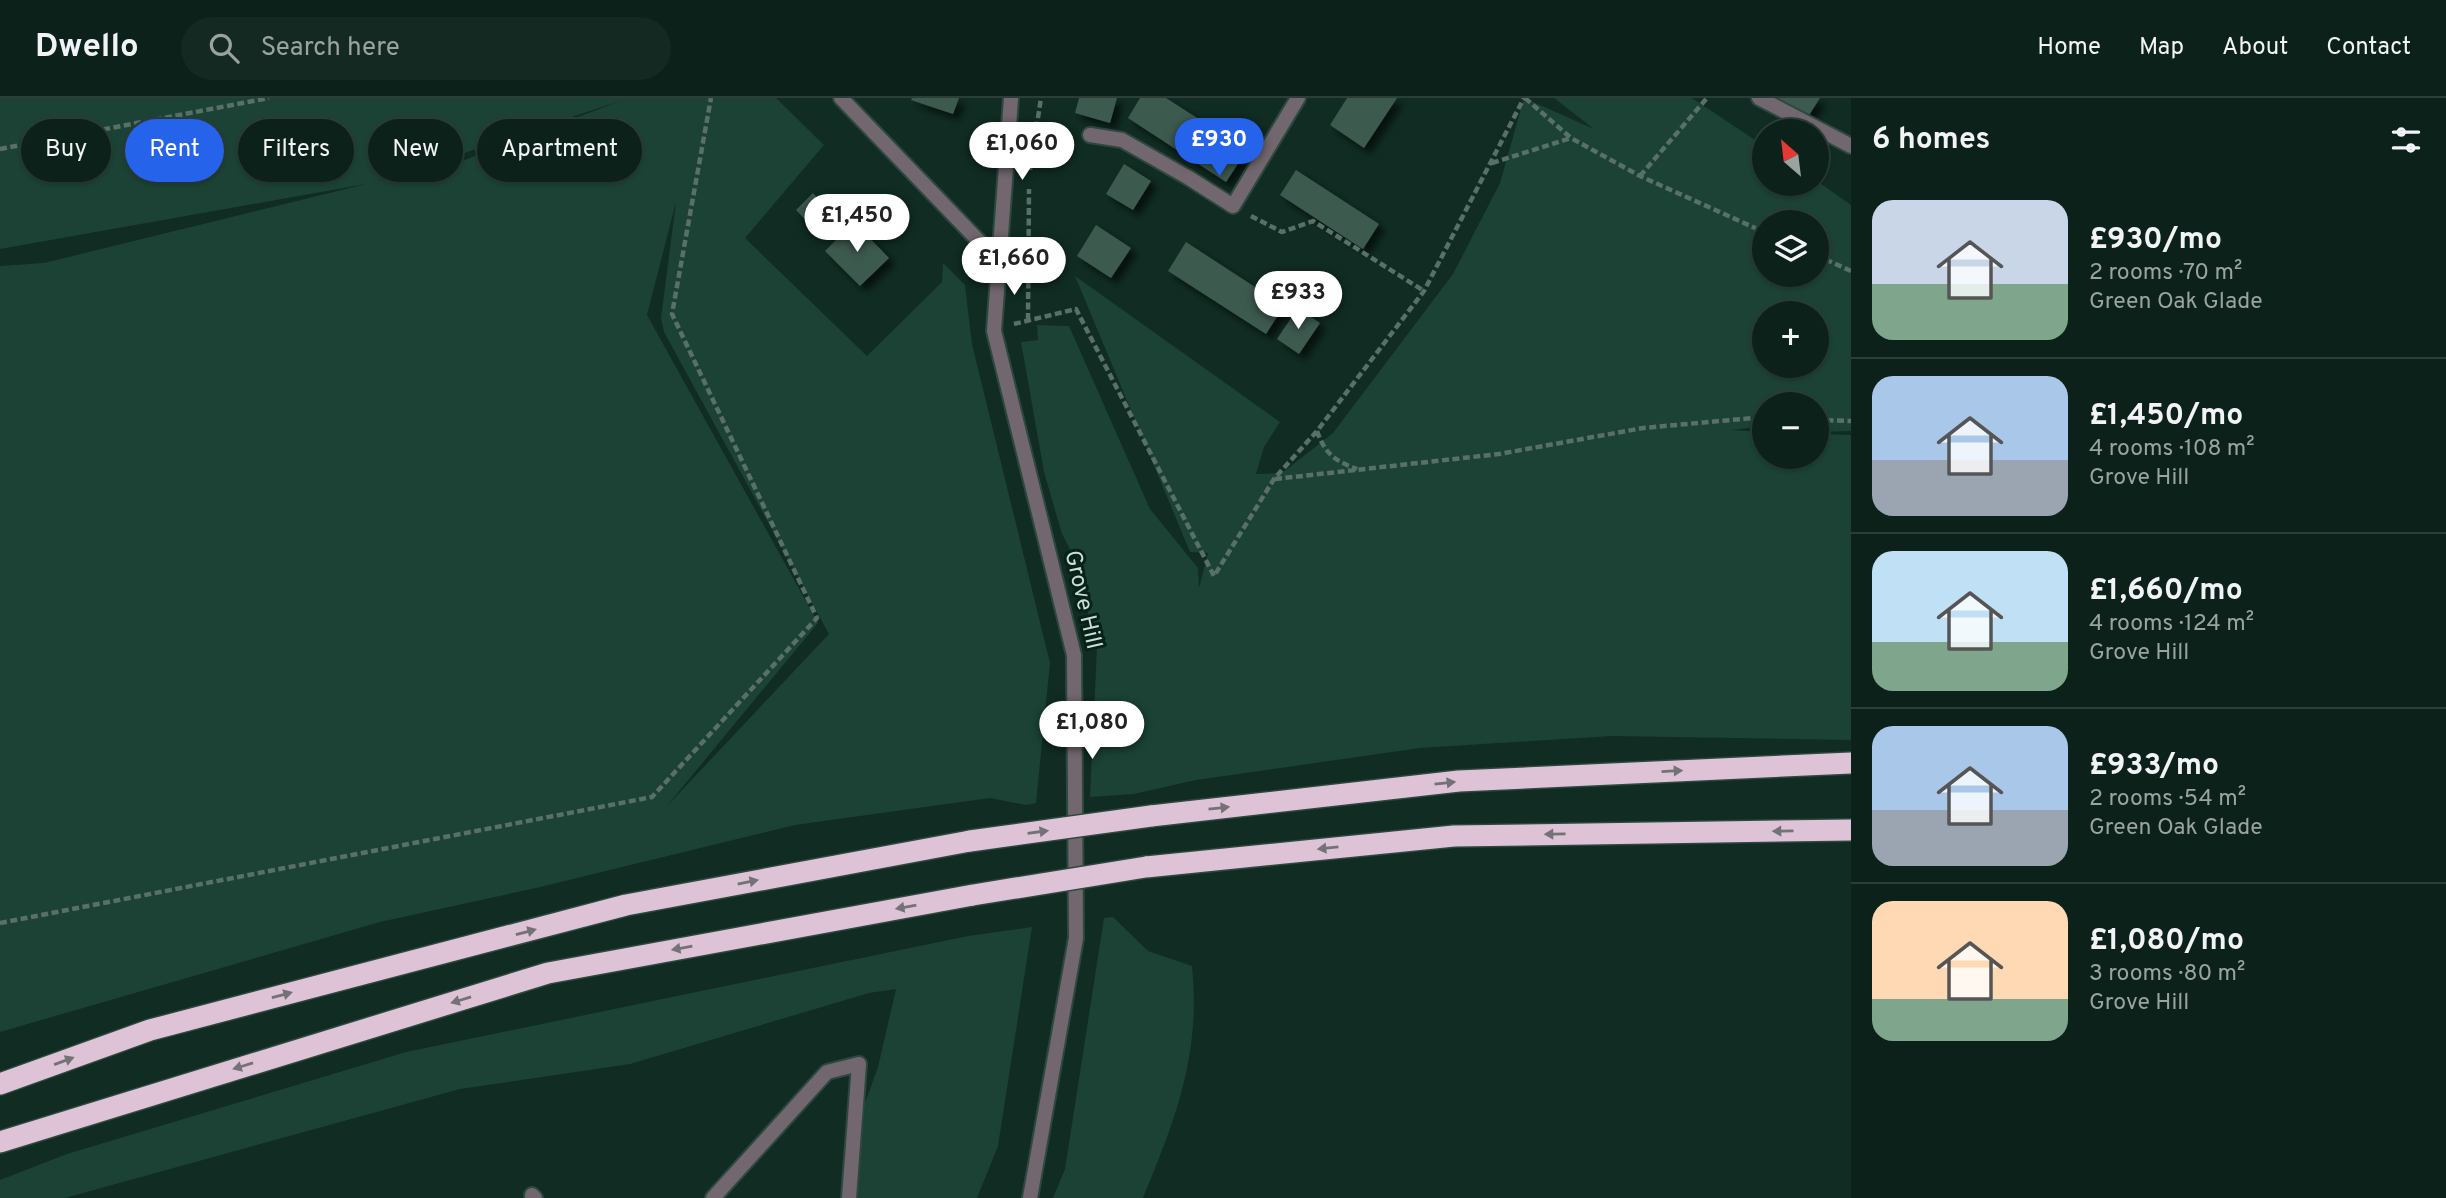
<!DOCTYPE html>
<meta charset="utf-8">
<style>
body{margin:0;font-family:Overpass,sans-serif;background:#152923;color:#f1f3f6;height:100vh;display:flex;flex-direction:column;font-size:26px;white-space:nowrap}
*{box-sizing:border-box;margin:0}
p{font-size:23px;color:#9aa3a2}
.icon{flex:none;width:38px;height:38px;fill:none;stroke:currentColor;stroke-width:2;stroke-linecap:round;stroke-linejoin:round}
.map{position:relative;flex:1;overflow:hidden}
.drawer{display:flex;flex-direction:column;background:#0c211a;width:595px}
.drawer>*{flex:none}
.top-card{position:absolute;left:21px;top:21px;width:665px;height:63px;display:flex;gap:14px}
.needle{width:46px;rotate:332deg}
.buttons{position:absolute;left:1752px;top:21px;display:grid;gap:14px}
.buttons a{display:grid;place-items:center;width:77px;height:77px;border-radius:50%;background:#0c211a;box-shadow:0 2px 5px #0004,0 0 0 2px #2c3e39;font-size:35px}
.price{position:absolute;translate:-50% -60px;padding:0 16px;border-radius:24px;background:#fff;color:#222;font-size:23px;line-height:46px;filter:drop-shadow(0 2px 4px #0008)}
.price::after{content:'';position:absolute;left:50%;top:42px;width:21px;height:16px;margin-left:-10px;background:inherit;clip-path:polygon(0 0,100% 0,50% 100%)}
.price.active{background:#2563eb;color:#fff}
ul{padding:0;list-style:none}
li{display:flex;align-items:center;gap:21px;height:175px;padding:0 21px}
li+li{border-top:2px solid #2c3e39}
li span{display:grid;place-items:center;flex:none;width:196px;height:140px;border-radius:21px;color:#555}
li>.icon{margin-inline-start:auto}
span .icon{width:84px;height:84px;fill:#fffc;stroke-width:1}
li b{font-size:30px}
h2{display:flex;justify-content:space-between;align-items:center;height:84px;padding:0 21px;font-size:30px}
.pill{padding:0 24px;border-radius:32px;background:#0c211a;box-shadow:0 2px 5px #0004,0 0 0 2px #2c3e39;font-size:24px;line-height:63px}
.pill.active{background:#2563eb;color:#fff}
header{display:flex;align-items:center;gap:42px;box-sizing:border-box;height:98px;padding:0 35px;background:#0c211a;border-bottom:2px solid #2c3e39}
header strong{font-size:33px}
nav{display:flex;gap:38px;margin-inline-start:auto;font-size:24px}
.search{width:490px;height:63px;background:#152923;display:flex;align-items:center;gap:18px;box-sizing:border-box;padding:0 24px;border-radius:38px;color:#9aa3a2;font-size:26px}
main{display:flex;flex:1;min-height:0}
.map>svg:first-child{display:block}
.green{fill:#1b4235;fill-rule:evenodd}
.building{fill:#3e5a4f;filter:url(#shadow)}
.lines{fill:none;stroke-linecap:round;stroke-linejoin:round}
.lane-casing{stroke:#2e4840;stroke-width:18}
.street-casing{stroke:#2e4840;stroke-width:18}
.highway-casing{stroke:#2e4840;stroke-width:24}
.path{stroke:#597069;stroke-width:4.5;stroke-dasharray:7 3.5;stroke-linecap:butt}
.lane{stroke:#72676f;stroke-width:14}
.street{stroke:#72676f;stroke-width:14}
.highway{stroke:#ddc3d5;stroke-width:21}
.highway-bridge-casing{stroke:#2e4840;stroke-width:24;stroke-linecap:butt}
.highway-bridge{stroke:#ddc3d5;stroke-width:21}
.oneway{fill:#727277}
.labels{text-anchor:middle;dominant-baseline:central;stroke-width:6;stroke-linejoin:round;paint-order:stroke}
.street-label{font-size:23px;fill:#cdddd7;stroke:#062219}
</style>
<header>
<strong>Dwello</strong>
<div class="search"><svg class="icon" aria-label="search" viewBox="0 0 24 24"><circle cx="10" cy="10" r="6"/><path d="M15 15l6 6"/></svg>Search here</div>
<nav><a>Home</a><a>Map</a><a>About</a><a>Contact</a></nav>
</header>
<main>
<div class="map">
<svg width="1851" height="1100" viewBox="0 0 1851 1100">
<defs>
<filter id="shadow"><feDropShadow dx="6" dy="6" stdDeviation="3.5" flood-color="#0009"/></filter>
</defs>
<rect width="100%" height="100%" fill="#102c23"/>
<!-- green -->
<path class="green" d="M0 0H776L824 47 745 140 867 258 942 184 943 165 965 187 972 246 1050 565 1036 705 1026 707 990 700 795 727 536 790 380 824 0 934V168L44 165 366 86 0 151ZM620 3 462 63 395 79V78ZM676 104 661 220 664 234 829 536 666 709 818 525 647 217Z
M1524 0 1594 31 1554 0H1692L1764 48V86L1817 83 1851 107V333L1817 334 1816 306H1764V328L1732 332 1764 334V359H1816L1817 336 1851 337V642L1611 638 1420 650 1196 682 1134 696 1090 699 1097 550 1073 457 1062 436 1044 374 1021 244 1038 242 1037 227 1069 228 1150 411 1198 470 1199 490 1208 455 1190 454 1075 178 1280 324 1264 349 1256 376 1282 375 1333 335 1453 176 1500 85ZM1764 124H1816V177H1764ZM1764 215H1816V268H1764Z
M1113 819 1148 853 1192 868C1201 956 1176 1020 1143 1100H1053L1065 1071 1104 820Z
M1032 829 998 1048 977 1100H857L865 1005 878 969 896 891 869 895 630 966 460 991 65 1100H0V1082L67 1056 406 954 968 838Z"/>
<!-- building -->
<path class="building" d="M912 0H959L953 16 911 2Z
M1079 0H1117L1110 25 1075 15Z
M1140 0H1166L1247 52 1226 84 1128 20Z
M1347 0H1397L1364 50 1330 27Z
M1773 0H1820L1806 22Z
M1124 66 1151 83 1133 112 1106 96Z
M1296 72 1379 126 1363 151 1280 97Z
M813 95 830 113 813 130 796 112Z
M854 124 889 160 860 188 825 153Z
M1096 127 1131 150 1111 180 1077 158Z
M1186 144 1284 208 1266 236 1168 173Z
M1298 210 1320 225 1299 256 1277 241Z"/>
<g class="lines">
<!-- lane casing -->
<g class="lane-casing">
<path id="lane" d="M1090 37 1122 42 1189 80
M532 1097 535 1100
M713 1100 827 974 859 966 849 1100"/>
</g>
<!-- street casing -->
<g class="street-casing">
<path id="street" d="M841 0 999 164
M1011 0 994 233 1074 557 1076 840 1030 1100
M1759 0 1851 48
M1189 80 1233 108 1298 0"/>
</g>
<!-- highway casing -->
<g class="highway-casing">
<path id="highway" d="M1151 718 1459 683 1851 665
M1146 769 1454 738 1851 732
M0 986 150 932 626 807 970 743
M0 1044 548 875 973 797"/>
</g>
<!-- path -->
<path class="path" d="M1525 0 1571 40 1640 78 1764 134
M0 51 269 0
M1492 65 1571 40
M1030 72 1041 0
M1640 78 1707 0
M1251 118 1282 134 1313 123 1424 193
M1816 157 1851 173
M1028 222 1029 91
M1014 226 1076 211 1214 478 1274 381 1317 333 1424 193 1524 0
M1816 322 1851 323
M1317 333C1325 356 1335 363 1357 371
M1275 381 1499 356 1643 330 1764 319
M0 825 652 699 817 520 672 216 711 0"/>
<!-- lane -->
<use href="#lane" class="lane"/>
<!-- street -->
<use href="#street" class="street"/>
<!-- highway -->
<use href="#highway" class="highway"/>
<!-- highway-bridge casing -->
<g class="highway-bridge-casing">
<path id="highway-bridge" d="M970 743 1151 718
M973 797 1146 769"/>
</g>
<!-- highway-bridge -->
<use href="#highway-bridge" class="highway-bridge"/>
</g>
<!-- one-way arrows -->
<defs><path id="oneway-solid" d="M-6-.8H1V-3.2L6.5 0L1 3.2V.8H-6Z" transform="scale(1.75)"/></defs>
<g class="oneway">
<use href="#oneway-solid" transform="translate(1672 673) rotate(-3)"/>
<use href="#oneway-solid" transform="translate(1445 685) rotate(-6)"/>
<use href="#oneway-solid" transform="translate(1219 710) rotate(-6)"/>
<use href="#oneway-solid" transform="translate(1783 733) rotate(179)"/>
<use href="#oneway-solid" transform="translate(1038 734) rotate(-8)"/>
<use href="#oneway-solid" transform="translate(1555 736) rotate(179)"/>
<use href="#oneway-solid" transform="translate(1328 750) rotate(174)"/>
<use href="#oneway-solid" transform="translate(748 784) rotate(-11)"/>
<use href="#oneway-solid" transform="translate(906 809) rotate(170)"/>
<use href="#oneway-solid" transform="translate(526 834) rotate(-15)"/>
<use href="#oneway-solid" transform="translate(682 850) rotate(170)"/>
<use href="#oneway-solid" transform="translate(282 897) rotate(-15)"/>
<use href="#oneway-solid" transform="translate(461 902) rotate(163)"/>
<use href="#oneway-solid" transform="translate(64 963) rotate(-20)"/>
<use href="#oneway-solid" transform="translate(243 968) rotate(163)"/>
</g>
<g class="labels">
<!-- street labels -->
<g class="street-label">
<text transform="translate(1082 502) rotate(77)">Grove Hill</text>
</g>
</g>
</svg>
<div class="buttons">
<a><svg class="needle" viewBox="-14 -14 28 28"><path d="M0-13l5 13h-10z" fill="#e53935"/><path d="M0 13l5-13h-10z" fill="#9aa3a2"/></svg></a>
<a><svg class="icon" aria-label="layers" viewBox="0 0 24 24"><path d="M12 4l9 5-9 5-9-5zM3 14l9 5 9-5"/></svg></a>
<a>+</a>
<a>−</a>
</div>
<b class="price active" style="left:1219px;top:80px">£930</b>
<b class="price" style="left:1022px;top:84px">£1,060</b>
<b class="price" style="left:857px;top:156px">£1,450</b>
<b class="price" style="left:1014px;top:199px">£1,660</b>
<b class="price" style="left:1298px;top:233px">£933</b>
<b class="price" style="left:1092px;top:663px">£1,080</b>
<div class="top-card">
<a class="pill">Buy</a>
<a class="pill active">Rent</a>
<a class="pill">Filters</a>
<a class="pill">New</a>
<a class="pill">Apartment</a>
</div>
</div>
<section class="drawer">
<h2>6 homes<svg class="icon" aria-label="filters" viewBox="0 0 24 24"><path d="M4 7h16M4 17h16"/><circle cx="9" cy="7" r="2"/><circle cx="15" cy="17" r="2"/></svg></h2>
<ul>
<li><span style="background:linear-gradient(#c9d6e8 60%,#7fa58c 0)"><svg class="icon" aria-label="home" viewBox="0 0 24 24"><path d="M3 11l9-7 9 7M6 9v11h12V9"/></svg></span><div><b>£930/mo</b><p>2 rooms · 70 m²</p><p>Green Oak Glade</p></div></li>
<li><span style="background:linear-gradient(#a9c7e8 60%,#9aa5b1 0)"><svg class="icon" aria-label="home" viewBox="0 0 24 24"><path d="M3 11l9-7 9 7M6 9v11h12V9"/></svg></span><div><b>£1,450/mo</b><p>4 rooms · 108 m²</p><p>Grove Hill</p></div></li>
<li><span style="background:linear-gradient(#bfe0f5 65%,#7fa58c 0)"><svg class="icon" aria-label="home" viewBox="0 0 24 24"><path d="M3 11l9-7 9 7M6 9v11h12V9"/></svg></span><div><b>£1,660/mo</b><p>4 rooms · 124 m²</p><p>Grove Hill</p></div></li>
<li><span style="background:linear-gradient(#a9c7e8 60%,#9aa5b1 0)"><svg class="icon" aria-label="home" viewBox="0 0 24 24"><path d="M3 11l9-7 9 7M6 9v11h12V9"/></svg></span><div><b>£933/mo</b><p>2 rooms · 54 m²</p><p>Green Oak Glade</p></div></li>
<li><span style="background:linear-gradient(#ffd9b3 70%,#7fa58c 0)"><svg class="icon" aria-label="home" viewBox="0 0 24 24"><path d="M3 11l9-7 9 7M6 9v11h12V9"/></svg></span><div><b>£1,080/mo</b><p>3 rooms · 80 m²</p><p>Grove Hill</p></div></li>
</ul>
</section>
</main>
